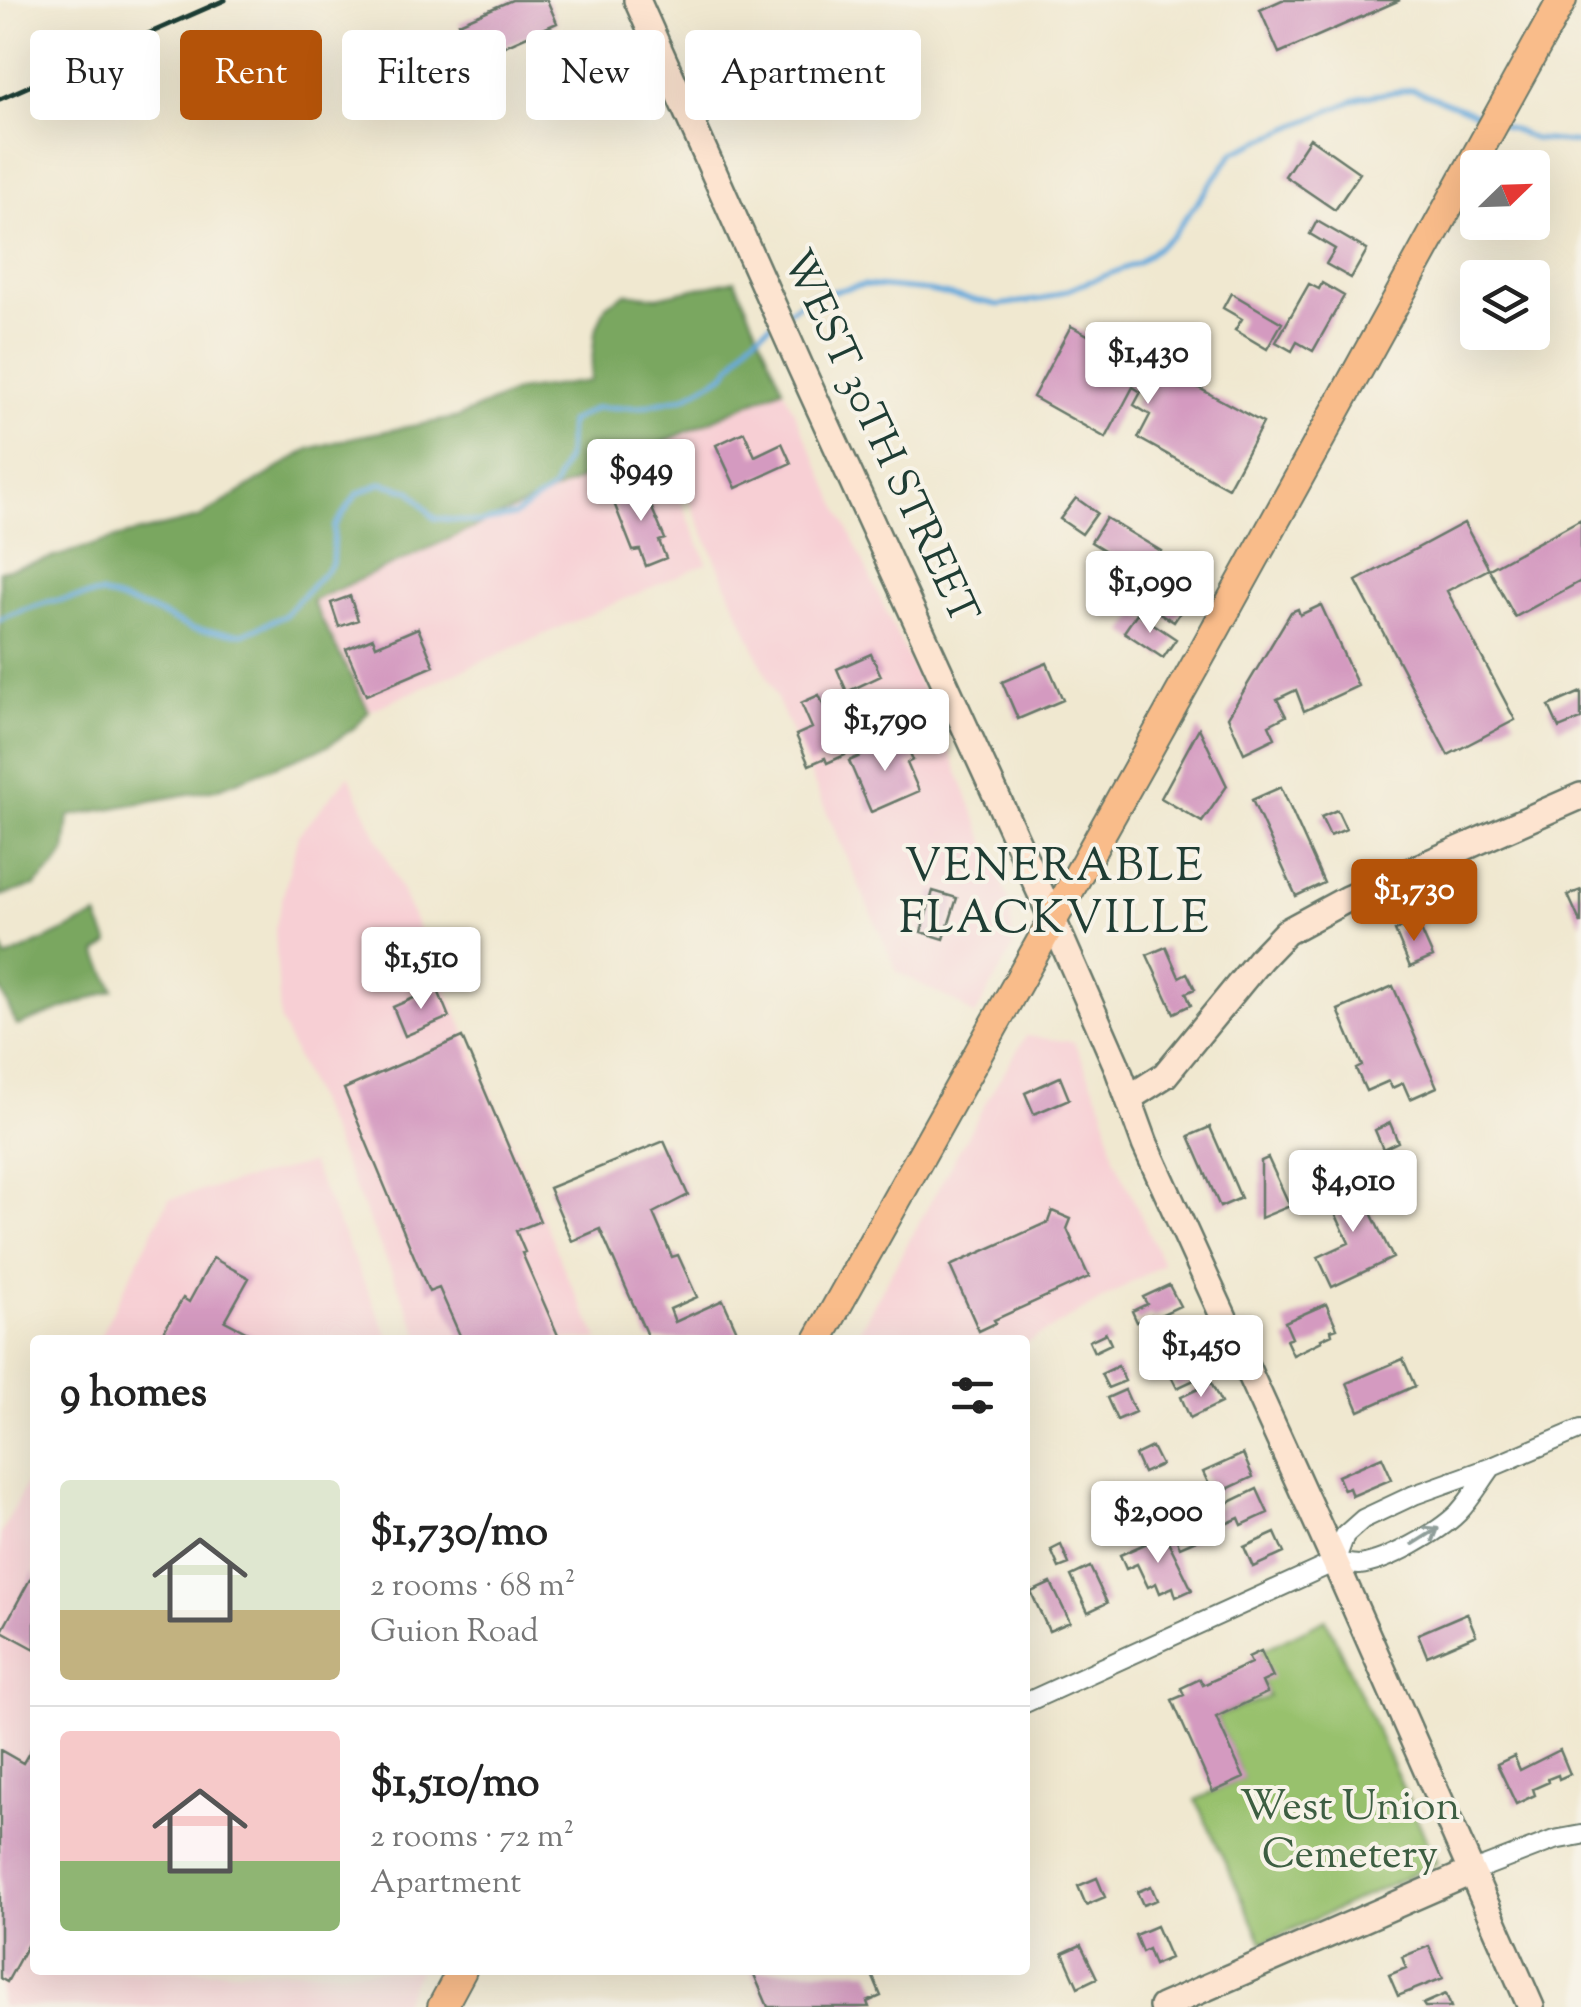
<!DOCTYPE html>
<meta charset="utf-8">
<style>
body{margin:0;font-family:"Sorts Mill Goudy",serif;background:#f2f2f2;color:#222;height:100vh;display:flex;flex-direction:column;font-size:38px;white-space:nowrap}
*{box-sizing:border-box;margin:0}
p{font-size:32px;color:#767676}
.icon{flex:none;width:55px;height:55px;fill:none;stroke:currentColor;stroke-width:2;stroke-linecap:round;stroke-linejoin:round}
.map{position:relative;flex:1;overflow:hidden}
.sheet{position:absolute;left:30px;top:1335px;width:1000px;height:640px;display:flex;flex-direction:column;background:#fff;border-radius:10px;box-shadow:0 10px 40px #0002}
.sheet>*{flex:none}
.guide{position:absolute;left:30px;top:30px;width:1000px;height:90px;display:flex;gap:20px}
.needle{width:65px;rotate:67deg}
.controls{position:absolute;left:1460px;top:150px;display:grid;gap:20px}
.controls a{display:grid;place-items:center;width:90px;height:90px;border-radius:10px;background:#fff;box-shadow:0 10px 40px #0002;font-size:50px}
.price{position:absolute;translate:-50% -85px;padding:0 22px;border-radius:10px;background:#fff;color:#222;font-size:32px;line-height:65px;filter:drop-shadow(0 2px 5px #0008)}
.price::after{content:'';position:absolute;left:50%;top:60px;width:30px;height:22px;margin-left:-15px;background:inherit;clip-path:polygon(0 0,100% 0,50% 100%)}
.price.current{background:#b45309;color:#fff}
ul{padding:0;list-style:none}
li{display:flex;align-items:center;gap:30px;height:250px;padding:0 30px}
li+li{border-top:2px solid #e0e0e0}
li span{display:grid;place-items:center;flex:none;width:280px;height:200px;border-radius:10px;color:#555}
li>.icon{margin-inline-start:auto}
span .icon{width:120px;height:120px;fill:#fffc;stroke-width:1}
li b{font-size:42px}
h2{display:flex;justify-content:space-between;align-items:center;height:120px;padding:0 30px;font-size:42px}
.pill{padding:0 35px;border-radius:10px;background:#fff;box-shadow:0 10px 40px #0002;font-size:35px;line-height:90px}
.pill.current{background:#b45309;color:#fff}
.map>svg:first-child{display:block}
.built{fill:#f7cfd4}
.green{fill:#98c16d;stroke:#5c7f50;stroke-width:2.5}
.forest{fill:#7aa760;stroke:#4c724a;stroke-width:2.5}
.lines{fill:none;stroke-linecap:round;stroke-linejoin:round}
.stream{stroke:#67aadb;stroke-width:5}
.building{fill:#d49ac0}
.street-casing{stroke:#68796b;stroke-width:22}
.secondary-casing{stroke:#68796b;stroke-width:30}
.primary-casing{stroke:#68796b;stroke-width:32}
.street{stroke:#fff;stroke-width:18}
.secondary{stroke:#fde4d0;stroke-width:25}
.primary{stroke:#f9bc8a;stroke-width:28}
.rail{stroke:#1f3d34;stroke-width:5}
.oneway{stroke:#8f9e9a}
.labels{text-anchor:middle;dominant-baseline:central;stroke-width:8;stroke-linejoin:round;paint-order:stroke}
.street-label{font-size:42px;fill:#1f3d34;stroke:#f7f3e8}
.park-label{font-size:42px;fill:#3d5e42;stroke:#f7f3e8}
.neighbourhood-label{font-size:45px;letter-spacing:2.5px;fill:#1f3d34;stroke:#f7f3e8}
</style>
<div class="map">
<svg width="1581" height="2007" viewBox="0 0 1581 2007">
<rect width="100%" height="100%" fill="#f7f3e8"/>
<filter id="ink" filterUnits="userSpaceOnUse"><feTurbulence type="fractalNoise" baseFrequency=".01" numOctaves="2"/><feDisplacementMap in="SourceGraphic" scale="20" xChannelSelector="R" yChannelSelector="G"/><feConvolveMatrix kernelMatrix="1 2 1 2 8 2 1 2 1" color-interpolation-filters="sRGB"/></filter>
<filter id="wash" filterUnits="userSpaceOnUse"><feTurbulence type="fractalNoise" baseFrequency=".0048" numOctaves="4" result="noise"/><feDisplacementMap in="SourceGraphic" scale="40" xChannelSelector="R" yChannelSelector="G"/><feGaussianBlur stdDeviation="2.25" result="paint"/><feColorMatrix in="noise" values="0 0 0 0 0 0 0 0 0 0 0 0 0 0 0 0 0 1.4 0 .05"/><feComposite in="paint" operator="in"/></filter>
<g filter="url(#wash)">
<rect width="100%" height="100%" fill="#f0e8d0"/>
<!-- built -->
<path class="built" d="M783 388 945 739 1009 901 1014 946 975 1016 957 1003 897 972 664 442Z
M658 445 707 563 369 711 311 601Z
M349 775 474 1051 567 1276 599 1340H422L280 1021 275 928 298 835Z
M1026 1036 1074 1042 1103 1107 1114 1157 1163 1264 1025 1344V1340H854L988 1098Z
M311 1163 390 1340H98L169 1199Z
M35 1466V1970H419L400 2007H0V1536Z"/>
<!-- green -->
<path class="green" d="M1326 1619 1437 1863 1263 1943 1196 1800 1243 1778 1216 1717 1268 1697 1262 1682 1261 1651Z"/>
<!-- forest -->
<path class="forest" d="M735 280 783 388 312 601 369 711 355 727 328 746 216 789 69 816 65 853 54 868 35 886 0 896V571L42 561 119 537 199 518 309 449 355 437 459 417 517 391 590 381 595 332 606 305 626 293 657 297Z
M97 916 109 944 97 953 114 990 17 1026 0 988V942L6 958Z"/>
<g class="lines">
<!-- stream -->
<path class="stream" d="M1502 125 1534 139 1581 143
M784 314 809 296 864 285 929 291 998 305 1044 299 1138 263 1173 235 1234 152 1362 97 1413 89 1487 118
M0 620 6 616 48 602 100 594 151 610 192 629 243 634 284 616 332 564 334 527 357 494 382 483 411 491 434 518 478 523 514 516 553 489 567 455 569 422 595 408 639 407 685 397 725 374 750 340 771 324"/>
</g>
<g id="blocks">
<!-- building -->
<path class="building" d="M512 0H547L557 23 475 59 459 23Z
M1282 0H1400L1279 53 1260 10Z
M809 59 821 87 779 106 766 79Z
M843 77 852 95 837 102 828 84Z
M1310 138 1360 173 1335 210 1285 176Z
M1317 221 1367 250 1351 278 1326 264 1335 249 1310 234Z
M1322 283 1344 296 1313 351 1297 342 1292 351 1276 342 1309 284 1319 289Z
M1231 293 1282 323 1267 349 1235 330 1242 319 1223 308Z
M1071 326 1143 365 1138 375 1151 382 1160 367 1263 423 1228 488 1138 438 1150 415 1134 405 1141 392 1133 387 1106 438 1033 397Z
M744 432 755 456 782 443 791 463 736 488 716 445Z
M642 485 665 539 659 541 666 558 646 566 640 550 633 551 612 498Z
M1076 498 1097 513 1082 534 1060 519Z
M1106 518 1161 551 1147 576 1091 542Z
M1581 519V581L1515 617 1489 569 1447 591 1515 720 1448 755 1356 581 1464 523 1489 569Z
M1157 583 1187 602 1174 622 1144 603Z
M350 596 358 620 339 627 331 603Z
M1321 605 1358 686 1304 711 1296 690 1277 699 1286 716 1269 725 1275 738 1244 753 1228 717 1291 612 1298 609 1300 615Z
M1137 613 1176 639 1163 658 1124 632Z
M418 628 434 666 366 695 346 649 373 638 376 646Z
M871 654 881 676 847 692 837 669Z
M1047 663 1063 700 1018 719 1002 682Z
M1581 692V719L1559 728 1549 706Z
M819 695 845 755 827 763 825 758 809 765 796 735 812 728 801 703Z
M895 698 905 722 858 741 848 717Z
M1199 728 1227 786 1202 822 1161 798Z
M903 737 913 760 907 763 919 791 871 812 849 761Z
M1281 787 1324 883 1296 896 1252 800Z
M1337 810 1346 829 1330 836 1321 817Z
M1581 890V924L1568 895Z
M933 891 957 898 944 939 921 932Z
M1417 921 1433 957 1410 967 1395 931Z
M1166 947 1179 977 1187 973 1195 989 1186 993 1191 1005 1174 1013 1147 955Z
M1393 986 1437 1087 1410 1099 1403 1083 1392 1088 1389 1081 1366 1091 1356 1069 1362 1066 1338 1010Z
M437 988 449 1017 405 1036 393 1007Z
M462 1037 540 1221 516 1231 525 1252 522 1253 560 1340H462L439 1288 429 1292 344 1089Z
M1060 1077 1069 1099 1034 1114 1025 1093Z
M1390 1123 1398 1142 1383 1149 1375 1130Z
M1210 1127 1241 1198 1220 1207 1189 1136Z
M664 1141 688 1195 653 1213 672 1257 678 1255 697 1297 670 1309 675 1322 723 1300 741 1340H649L600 1229 572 1241 549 1188Z
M1268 1158 1290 1206 1261 1218V1161Z
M1353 1176 1393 1258 1332 1287 1318 1257 1349 1243 1324 1189Z
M1052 1211 1071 1219 1067 1229 1089 1277 994 1320 996 1323 979 1331 950 1266 1048 1222Z
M213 1258 249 1278 225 1321 261 1340H159L183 1298 189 1302Z
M1169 1285 1180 1306 1152 1319 1151 1315 1137 1322 1132 1311 1147 1304 1143 1297Z
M1326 1304 1337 1328 1331 1330 1332 1334 1321 1339 1322 1341 1293 1355 1286 1340 1292 1338 1285 1322Z
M1183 1320 1193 1341 1162 1355 1155 1339 1162 1335 1161 1331Z
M1106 1333 1111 1344 1094 1352 1089 1341Z
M1197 1354 1207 1374 1177 1388 1167 1368Z
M1403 1359 1415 1386 1359 1411 1347 1383Z
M1118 1366 1125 1381 1108 1388 1101 1374Z
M1211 1383 1221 1403 1190 1418 1181 1397Z
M1125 1390 1135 1412 1117 1420 1107 1398Z
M1152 1447 1161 1465 1143 1473 1135 1455Z
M1243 1454 1253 1477 1214 1495 1203 1472Z
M1382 1457 1392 1479 1352 1496 1349 1488 1344 1490 1338 1476Z
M1257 1489 1268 1513 1242 1525 1239 1518 1221 1526 1213 1510Z
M1187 1521 1196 1540 1180 1547 1171 1529Z
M1275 1533 1284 1553 1253 1567 1244 1547Z
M1165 1535 1192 1590 1176 1597 1173 1587 1160 1593 1156 1583 1148 1587 1137 1564 1126 1569 1120 1555Z
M1061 1545 1069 1564 1059 1568 1051 1550Z
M1090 1567 1107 1603 1088 1612 1071 1576Z
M35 1570V1649L2 1631Z
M1051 1583 1070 1622 1049 1631 1031 1592Z
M1467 1613 1476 1635 1427 1656 1418 1634Z
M1261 1651 1273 1677 1262 1682 1267 1693 1216 1717 1244 1778 1213 1792 1172 1700 1184 1695 1181 1688 1200 1679 1203 1685 1251 1663 1248 1657Z
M35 1742V1931L7 1982 0 1978V1750L23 1763Z
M1560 1750 1570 1774 1559 1779 1558 1775 1548 1779 1549 1782 1533 1789 1535 1795 1516 1804 1497 1764 1514 1756 1520 1770Z
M1097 1878 1105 1897 1086 1905 1078 1886Z
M1151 1886 1157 1900 1143 1905 1137 1892Z
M1156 1926 1170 1958 1154 1965 1148 1949 1142 1952 1135 1935Z
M1081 1945 1097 1978 1078 1987 1063 1953Z
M1429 1946 1443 1978 1398 1996 1389 1975 1406 1968 1402 1957Z
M752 1970H870L881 1996 867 2002 869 2007H768Z
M1446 1994 1451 2007H1425L1423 2004Z"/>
</g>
</g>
<g filter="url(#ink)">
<use href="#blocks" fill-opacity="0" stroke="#68796b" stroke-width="2.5"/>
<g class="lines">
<!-- street casing -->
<g class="street-casing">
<path id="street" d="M1492 1467 1581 1429
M1025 1703 1335 1562C1343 1563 1352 1565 1359 1565 1387 1562 1439 1532 1458 1513 1471 1499 1481 1482 1492 1467L1414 1495 1363 1519 1345 1535 1335 1562
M1471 1872 1554 1840 1581 1835"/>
</g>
<!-- secondary casing -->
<g class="secondary-casing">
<path id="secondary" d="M637 0 800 366 1053 920 1116 1064 1145 1144 1335 1562 1531 2007
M1129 1098 1165 1075 1261 958 1286 932 1347 899 1581 796
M1162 2007 1471 1872"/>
</g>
<!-- primary casing -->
<g class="primary-casing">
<path id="primary" d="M818 1340 1205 648 1562 0
M442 2007 462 1970"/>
</g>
<!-- street -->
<use href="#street" class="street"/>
<!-- secondary -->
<use href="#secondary" class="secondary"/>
<!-- primary -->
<use href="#primary" class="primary"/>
<!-- rail -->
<path class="rail" d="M0 99 225 0"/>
</g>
<!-- one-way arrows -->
<defs><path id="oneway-shaft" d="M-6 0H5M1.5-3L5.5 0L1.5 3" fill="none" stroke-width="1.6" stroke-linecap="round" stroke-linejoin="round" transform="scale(2.5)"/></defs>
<use class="oneway" href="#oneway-shaft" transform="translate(1426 1536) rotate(-32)"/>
</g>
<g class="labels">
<!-- street labels -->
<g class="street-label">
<text transform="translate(878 438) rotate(65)">WEST 30TH STREET</text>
</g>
<!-- park labels -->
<g class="park-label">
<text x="1350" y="1809">West Union<tspan x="1350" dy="48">Cemetery</tspan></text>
</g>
<!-- neighbourhood labels -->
<g class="neighbourhood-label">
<text x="1055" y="869">VENERABLE<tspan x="1055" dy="52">FLACKVILLE</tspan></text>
</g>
</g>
</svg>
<div class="controls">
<a><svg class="needle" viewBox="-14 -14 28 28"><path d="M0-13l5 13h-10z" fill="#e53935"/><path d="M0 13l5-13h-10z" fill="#767676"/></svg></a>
<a><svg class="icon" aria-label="layers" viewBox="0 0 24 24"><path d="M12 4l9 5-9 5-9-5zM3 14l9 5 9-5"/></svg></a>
</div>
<b class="price" style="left:1148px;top:407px">$1,430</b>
<b class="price" style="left:641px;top:524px">$949</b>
<b class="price" style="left:1150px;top:636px">$1,090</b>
<b class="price" style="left:885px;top:774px">$1,790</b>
<b class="price current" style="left:1414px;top:944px">$1,730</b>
<b class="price" style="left:421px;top:1012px">$1,510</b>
<b class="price" style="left:1353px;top:1235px">$4,010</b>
<b class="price" style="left:1201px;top:1400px">$1,450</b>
<b class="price" style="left:1158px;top:1566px">$2,000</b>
<div class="guide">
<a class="pill">Buy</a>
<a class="pill current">Rent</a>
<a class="pill">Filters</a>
<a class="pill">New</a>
<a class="pill">Apartment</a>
</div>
<section class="sheet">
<h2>9 homes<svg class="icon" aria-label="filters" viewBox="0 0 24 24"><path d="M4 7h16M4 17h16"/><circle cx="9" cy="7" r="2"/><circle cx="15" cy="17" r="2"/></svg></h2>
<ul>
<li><span style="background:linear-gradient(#dfe7d0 65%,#c2b280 0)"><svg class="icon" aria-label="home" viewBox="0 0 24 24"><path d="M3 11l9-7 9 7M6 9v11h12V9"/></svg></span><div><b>$1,730/mo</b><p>2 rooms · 68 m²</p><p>Guion Road</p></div></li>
<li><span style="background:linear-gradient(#f6c9c9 65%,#8fb573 0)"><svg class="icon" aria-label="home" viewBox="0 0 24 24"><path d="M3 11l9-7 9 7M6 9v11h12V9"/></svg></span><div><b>$1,510/mo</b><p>2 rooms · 72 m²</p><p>Apartment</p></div></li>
</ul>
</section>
</div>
